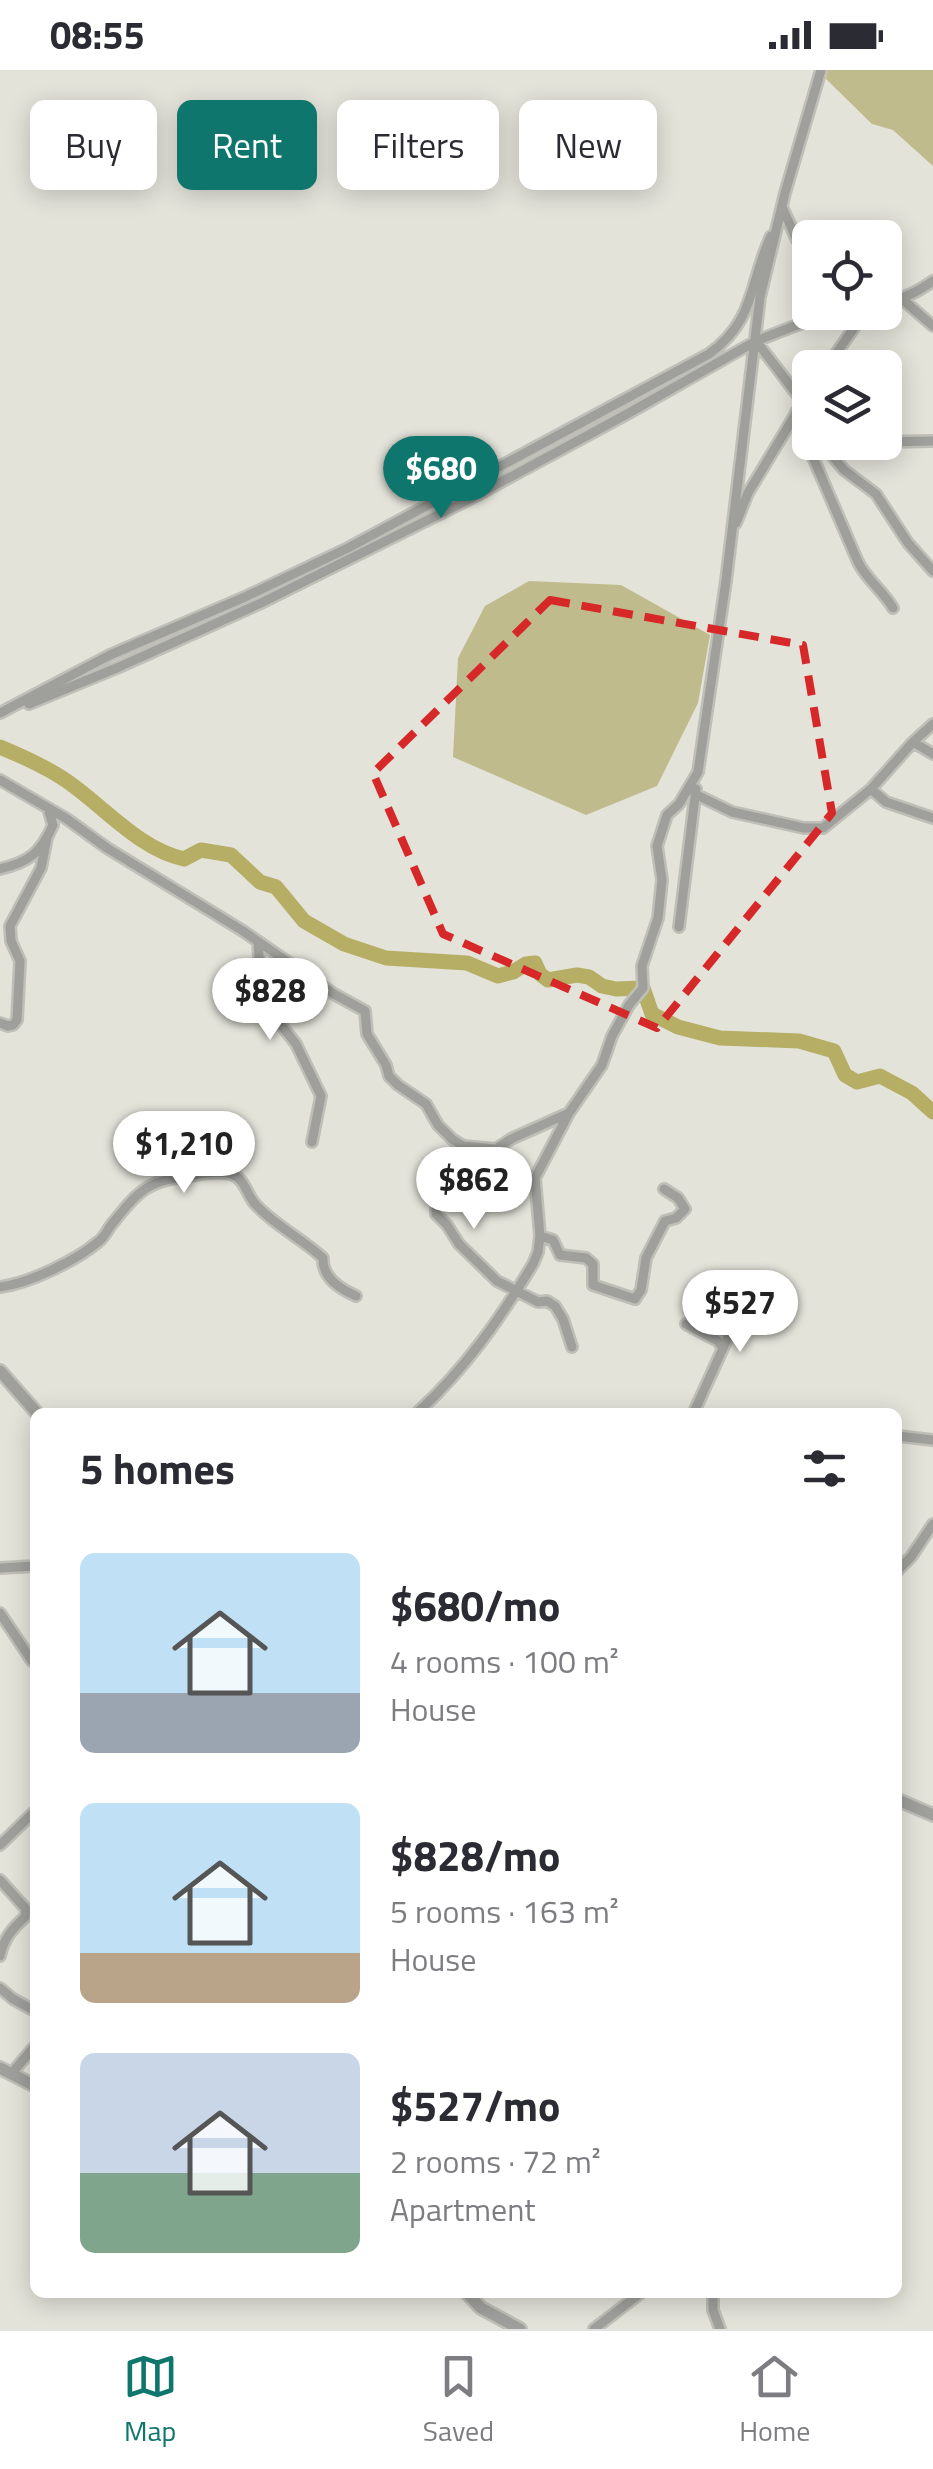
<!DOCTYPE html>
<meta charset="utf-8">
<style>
body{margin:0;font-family:"Titillium Web",sans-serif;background:#f7f7f7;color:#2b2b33;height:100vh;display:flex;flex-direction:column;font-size:38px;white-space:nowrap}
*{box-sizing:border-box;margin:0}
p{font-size:32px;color:#7c7c81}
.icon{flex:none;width:55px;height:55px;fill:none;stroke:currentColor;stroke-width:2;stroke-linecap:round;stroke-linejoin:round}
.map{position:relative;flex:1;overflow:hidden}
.details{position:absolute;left:30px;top:1338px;width:872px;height:890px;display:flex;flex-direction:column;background:#fff;border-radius:15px;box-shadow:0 5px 25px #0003}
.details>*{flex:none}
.hud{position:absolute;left:30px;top:30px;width:875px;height:90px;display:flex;gap:20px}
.controls{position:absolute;left:792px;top:150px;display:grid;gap:20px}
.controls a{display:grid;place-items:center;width:110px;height:110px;border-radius:15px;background:#fff;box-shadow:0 5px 25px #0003;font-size:50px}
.price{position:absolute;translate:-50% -85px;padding:0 22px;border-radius:35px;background:#fff;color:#222;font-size:32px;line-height:65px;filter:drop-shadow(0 2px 5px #0008)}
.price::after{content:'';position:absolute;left:50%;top:60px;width:30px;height:22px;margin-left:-15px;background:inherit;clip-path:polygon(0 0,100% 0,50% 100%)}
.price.on{background:#0f766e;color:#fff}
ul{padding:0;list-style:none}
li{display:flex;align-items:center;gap:30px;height:250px;padding:0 50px}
li span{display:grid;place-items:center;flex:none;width:280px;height:200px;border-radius:15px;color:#555}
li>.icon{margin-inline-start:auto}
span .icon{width:120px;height:120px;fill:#fffc;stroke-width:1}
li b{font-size:42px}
h2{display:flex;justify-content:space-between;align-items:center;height:120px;padding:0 50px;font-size:42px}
.pill{padding:0 35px;border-radius:15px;background:#fff;box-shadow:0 5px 25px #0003;font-size:35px;line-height:90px}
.pill.on{background:#0f766e;color:#fff}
.status{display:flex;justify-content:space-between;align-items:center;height:70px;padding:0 50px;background:#fff;direction:ltr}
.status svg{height:28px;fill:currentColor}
.dock{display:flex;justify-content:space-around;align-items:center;height:140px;border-top:2px solid #e1e1e2;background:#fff;font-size:28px;color:#7c7c81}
.dock a{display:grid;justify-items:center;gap:5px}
.dock .on{color:#0f766e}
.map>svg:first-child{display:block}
.green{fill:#c0bb8c}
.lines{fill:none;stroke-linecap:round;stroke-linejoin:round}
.river{stroke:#b6ae64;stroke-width:15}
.minor-casing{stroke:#bfbfb8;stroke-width:14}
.tertiary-casing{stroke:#bfbfb8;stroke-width:16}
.minor{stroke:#9f9f9c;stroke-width:9}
.tertiary{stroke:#9f9f9c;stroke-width:11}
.marked{fill:none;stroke:#d62828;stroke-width:8;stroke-dasharray:20 12;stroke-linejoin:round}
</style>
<div class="status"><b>08:55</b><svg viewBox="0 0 49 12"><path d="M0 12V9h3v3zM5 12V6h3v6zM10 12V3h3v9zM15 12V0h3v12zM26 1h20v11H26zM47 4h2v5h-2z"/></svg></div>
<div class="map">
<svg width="933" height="2259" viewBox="0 0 933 2259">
<rect width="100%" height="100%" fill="#e3e3da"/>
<!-- green -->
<path class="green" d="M828 0H933V96L893 60 872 54 826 9Z
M529 511 621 515 710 565 698 633 657 716 586 745 453 687 458 588 485 536Z"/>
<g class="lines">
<!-- river -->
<path class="river" d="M0 677C24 687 51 699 71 714 107 740 140 779 184 789L201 780 231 785 260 812 276 817 304 851 344 874 386 888 467 893 498 906 513 902 526 894 535 893 540 904 548 910 577 905 589 907 602 916 616 919 643 918 652 944 678 957 720 968 799 971 834 981 845 1005 857 1012 880 1006 912 1023 933 1042"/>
<!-- minor casing -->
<g class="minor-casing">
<path id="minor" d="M782 137 797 170 810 184
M902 229 933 256
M885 231C904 229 917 222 933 211
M756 271 802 331 810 337
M826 298 865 242
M796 342 802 362 858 492C867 510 883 521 893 538
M821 372 844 400 876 424 908 473 933 501
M885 372 933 371
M736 453 748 423 810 320
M29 634 119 597 261 533 466 431 627 344 756 271 810 250 835 242
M0 643 110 585 245 527 348 478 709 284C756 250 749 213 771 166
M913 672 933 684
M0 710 67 749 107 778 243 861 334 924 365 941 367 964 386 995 389 1006 398 1015 426 1034 438 1055 452 1069 463 1076 495 1079
M871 719 886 732 933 748
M695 724 732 742 804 758H823L871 719 913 672 933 654
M0 799C29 792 41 783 53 755L49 742
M679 857 696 719
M258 872 261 916 267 937 296 974 321 1026 312 1072
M0 953 8 956 13 955 17 950 20 891 11 871 10 856 41 798 47 768
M569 1043 511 1069 479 1090 436 1139V1144L447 1155 459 1174 497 1211 538 1232 547 1231 555 1236 563 1249 572 1277
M540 1166 553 1170 560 1185 586 1188 593 1194V1215L635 1229 641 1220 646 1188 665 1151 676 1148 685 1139 678 1128 664 1119
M0 1217C30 1213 75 1191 98 1172 105 1167 107 1160 112 1154 141 1118 147 1111 195 1105 206 1103 222 1100 233 1105 245 1109 247 1126 256 1135 276 1156 302 1169 323 1188 322 1207 340 1219 356 1226
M686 1254 718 1271 722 1277
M418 1342C465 1299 500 1249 533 1194L538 1182 540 1166 535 1108 569 1043 602 995 612 966 629 935 643 918 642 896 658 848 662 810 657 776 667 745 679 734 698 702 726 511 760 227 785 123 821 0
M694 1342 734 1254 740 1217
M898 1366 933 1370
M0 1498 35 1496
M898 1500 911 1487 933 1454
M0 1543 32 1591 35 1593
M0 1775 35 1741
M0 1810 26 1839 25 1847C12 1859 4 1868 0 1886
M0 1918 13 1929 35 1941
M11 2004 35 1976
M713 2222V2240L720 2259
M594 2259 642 2222"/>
</g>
<!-- tertiary casing -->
<g class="tertiary-casing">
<path id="tertiary" d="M0 1301 36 1342
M898 1730 933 1745
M0 1998 35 2016
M466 2222 481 2238 520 2259"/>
</g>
<!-- minor -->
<use href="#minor" class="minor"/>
<!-- tertiary -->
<use href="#tertiary" class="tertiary"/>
</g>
<!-- marked area -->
<path class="marked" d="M550 530 803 575 832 743 657 958 443 864 373 703Z"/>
</svg>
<div class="controls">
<a><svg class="icon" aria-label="locate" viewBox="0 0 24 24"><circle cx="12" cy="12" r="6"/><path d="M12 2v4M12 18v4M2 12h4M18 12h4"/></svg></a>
<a><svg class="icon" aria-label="layers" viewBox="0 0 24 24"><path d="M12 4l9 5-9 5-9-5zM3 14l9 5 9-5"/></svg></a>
</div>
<b class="price on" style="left:441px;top:451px">$680</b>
<b class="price" style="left:270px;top:973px">$828</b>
<b class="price" style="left:184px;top:1126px">$1,210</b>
<b class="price" style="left:474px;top:1162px">$862</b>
<b class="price" style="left:740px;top:1285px">$527</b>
<div class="hud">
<a class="pill">Buy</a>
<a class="pill on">Rent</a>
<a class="pill">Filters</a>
<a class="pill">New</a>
</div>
<section class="details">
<h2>5 homes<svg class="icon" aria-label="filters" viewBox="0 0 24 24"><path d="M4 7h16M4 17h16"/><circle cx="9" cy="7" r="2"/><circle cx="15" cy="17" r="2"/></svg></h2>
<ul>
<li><span style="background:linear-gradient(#bfe0f5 70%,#9aa5b1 0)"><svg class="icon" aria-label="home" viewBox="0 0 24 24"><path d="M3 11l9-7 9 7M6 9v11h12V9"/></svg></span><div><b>$680/mo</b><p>4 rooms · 100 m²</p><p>House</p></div></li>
<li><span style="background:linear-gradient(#bfe0f5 75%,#b9a48a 0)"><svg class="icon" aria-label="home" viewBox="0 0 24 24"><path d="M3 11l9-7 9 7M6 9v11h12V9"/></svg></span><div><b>$828/mo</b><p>5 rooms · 163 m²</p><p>House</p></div></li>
<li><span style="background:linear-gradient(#c9d6e8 60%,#7fa58c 0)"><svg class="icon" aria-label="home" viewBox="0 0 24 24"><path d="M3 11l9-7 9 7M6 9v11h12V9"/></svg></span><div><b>$527/mo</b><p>2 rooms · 72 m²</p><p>Apartment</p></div></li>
</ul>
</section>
</div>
<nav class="dock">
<a class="on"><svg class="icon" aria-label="map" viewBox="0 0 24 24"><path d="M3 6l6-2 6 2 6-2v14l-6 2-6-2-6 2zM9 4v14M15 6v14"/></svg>Map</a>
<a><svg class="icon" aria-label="saved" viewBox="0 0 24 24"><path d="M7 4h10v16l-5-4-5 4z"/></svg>Saved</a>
<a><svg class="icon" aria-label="home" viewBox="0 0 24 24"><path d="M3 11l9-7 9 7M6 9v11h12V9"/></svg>Home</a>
</nav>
